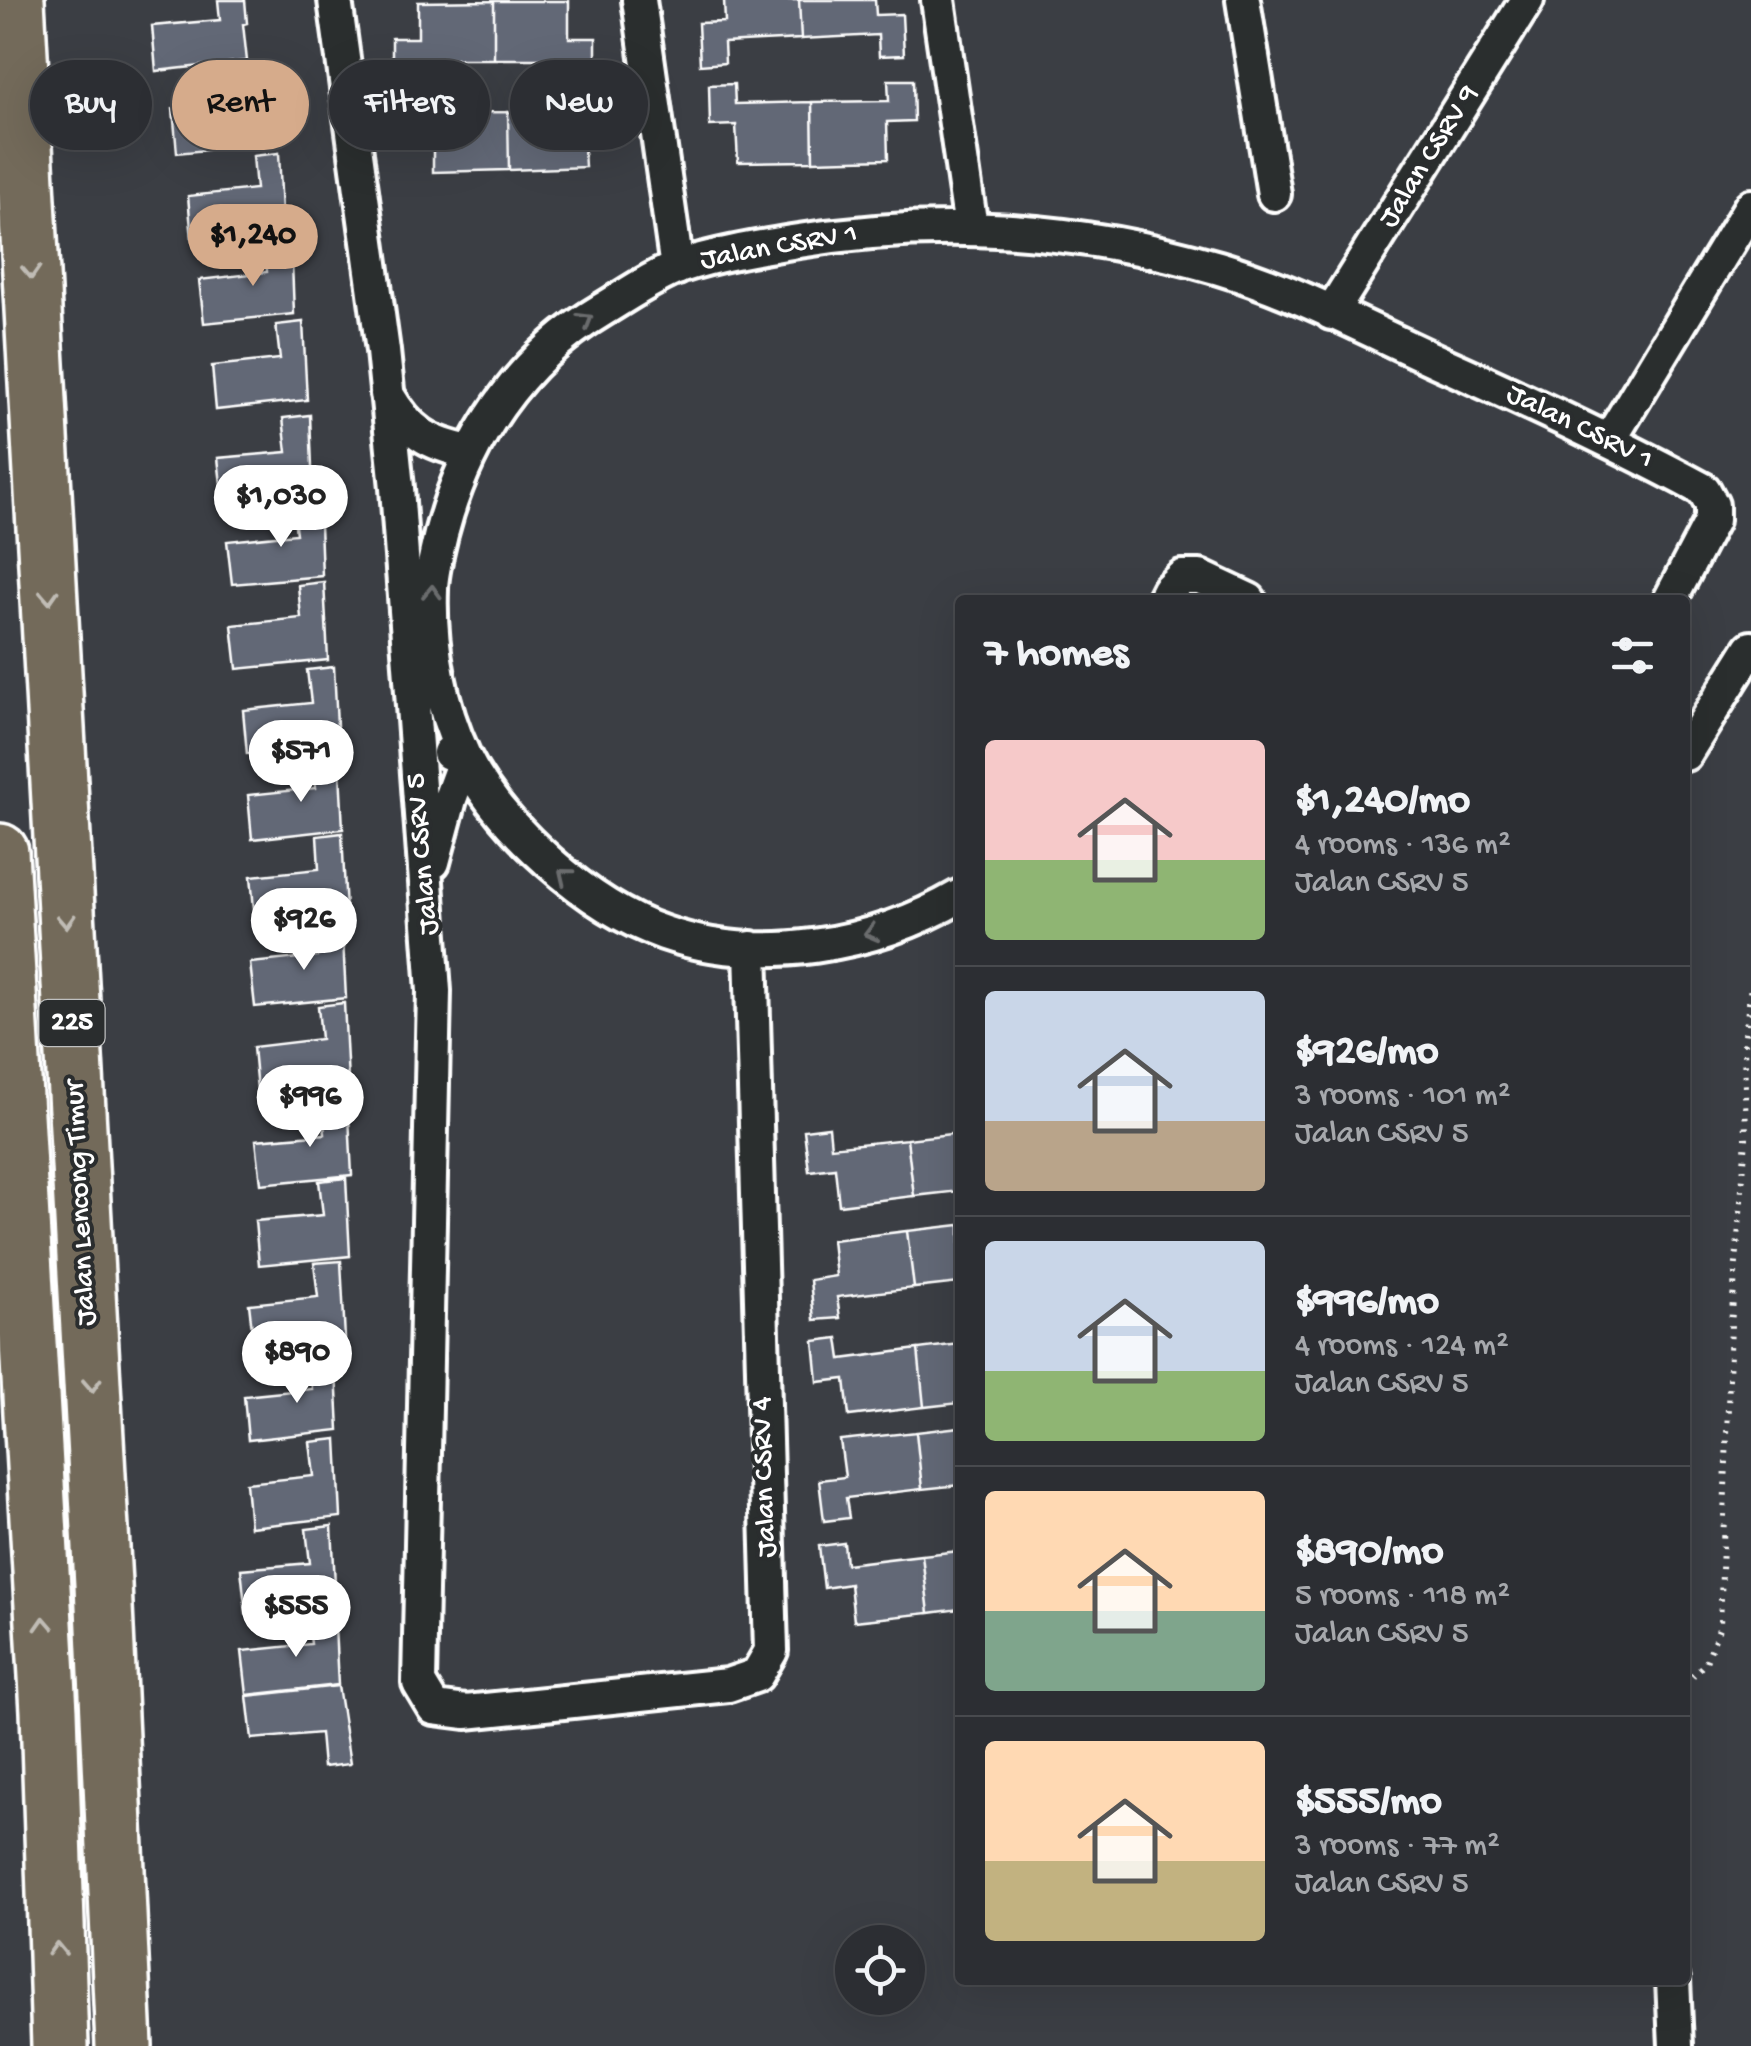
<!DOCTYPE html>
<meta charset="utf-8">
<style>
body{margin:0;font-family:"Gochi Hand",sans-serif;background:#34363b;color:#f1f3f6;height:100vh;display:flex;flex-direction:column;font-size:38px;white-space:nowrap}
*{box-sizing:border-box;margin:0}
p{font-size:32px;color:#a6a8ac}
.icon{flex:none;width:55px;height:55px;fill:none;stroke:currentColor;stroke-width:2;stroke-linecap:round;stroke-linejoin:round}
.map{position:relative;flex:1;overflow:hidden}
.details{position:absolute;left:955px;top:595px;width:735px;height:1390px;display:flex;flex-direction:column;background:#2c2e33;border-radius:10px;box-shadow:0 10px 40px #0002,0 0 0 2px #484a4e}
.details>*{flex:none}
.guide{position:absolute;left:30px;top:60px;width:775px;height:90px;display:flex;gap:20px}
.controls{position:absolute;left:835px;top:1925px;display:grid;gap:20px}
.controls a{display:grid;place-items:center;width:90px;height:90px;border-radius:50%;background:#2c2e33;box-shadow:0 10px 40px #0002,0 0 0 2px #484a4e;font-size:50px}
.price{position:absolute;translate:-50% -85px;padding:0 22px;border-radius:35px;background:#fff;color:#222;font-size:32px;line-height:65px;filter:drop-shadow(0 2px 5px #0008)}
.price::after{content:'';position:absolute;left:50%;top:60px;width:30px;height:22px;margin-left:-15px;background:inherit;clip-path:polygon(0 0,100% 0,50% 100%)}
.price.current{background:#d6ab8b;color:#111}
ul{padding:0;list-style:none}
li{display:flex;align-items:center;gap:30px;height:250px;padding:0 30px}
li+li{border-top:2px solid #484a4e}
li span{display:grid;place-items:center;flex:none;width:280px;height:200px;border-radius:10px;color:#555}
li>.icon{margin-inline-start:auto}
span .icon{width:120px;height:120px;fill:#fffc;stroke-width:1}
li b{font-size:42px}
h2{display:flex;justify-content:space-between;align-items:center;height:120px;padding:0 30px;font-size:42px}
.tag{padding:0 35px;border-radius:45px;background:#2c2e33;box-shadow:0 10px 40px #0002,0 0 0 2px #484a4e;font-size:35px;line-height:90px}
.tag.current{background:#d6ab8b;color:#111}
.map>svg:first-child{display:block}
.building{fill:#626776;stroke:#fff;stroke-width:2.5}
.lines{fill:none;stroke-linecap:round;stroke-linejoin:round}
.minor-casing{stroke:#fff;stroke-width:40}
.trunk-casing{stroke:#fff;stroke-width:62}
.path{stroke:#fff;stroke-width:6;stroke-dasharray:2.5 8;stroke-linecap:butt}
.minor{stroke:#2a2d2e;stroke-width:32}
.trunk{stroke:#736b5a;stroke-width:55}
.oneway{stroke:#c0bcb5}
.oneway2{stroke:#6a6c6d}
.labels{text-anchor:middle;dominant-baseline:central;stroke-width:8;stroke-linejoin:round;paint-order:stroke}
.shield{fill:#2a2d2e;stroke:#bfc0c0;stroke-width:2.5}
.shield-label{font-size:28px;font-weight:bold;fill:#fff}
.street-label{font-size:30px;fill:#fff;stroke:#2a2d2e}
</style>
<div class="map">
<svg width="1751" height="2046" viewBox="0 0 1751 2046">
<rect width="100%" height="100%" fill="#3b3e44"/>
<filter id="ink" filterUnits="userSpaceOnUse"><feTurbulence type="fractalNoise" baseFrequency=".01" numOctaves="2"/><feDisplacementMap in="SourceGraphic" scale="20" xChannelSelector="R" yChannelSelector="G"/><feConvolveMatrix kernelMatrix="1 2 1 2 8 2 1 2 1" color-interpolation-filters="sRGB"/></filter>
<g filter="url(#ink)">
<!-- building -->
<path class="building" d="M218 0H245L247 23 243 24 247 61 156 71 152 26 220 20Z
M724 0H799L801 39 724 43 725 63 700 65 698 23 725 22Z
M799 0H875L876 15 902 14 904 55 879 56 878 35 801 39Z
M494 1V59H417V80H392V38H418V2Z
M494 1H569V38H596V79H571V59H494Z
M264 66 268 144 177 153 173 109 242 102 238 69Z
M888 80H913L914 121 887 122 888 159 813 161 812 102 889 101Z
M734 84 735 104 812 102 813 161 738 162 736 125 710 126 709 85Z
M609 89 610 130 583 131 585 167 509 170 508 112 584 110V90Z
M430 93 431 113 508 112 509 170 433 172V134L406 135 405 94Z
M279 153 283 231 192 240 188 196 256 189 253 156Z
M291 236 294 314 204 323 199 280 267 272 265 239Z
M303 322 307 400 216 410 212 366 280 359 276 325Z
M310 415 313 494 223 502 218 458 287 452 283 418Z
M319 498 322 576 232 584 227 541 296 534 292 500Z
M324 582 328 660 237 669 232 625 301 618 298 585Z
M334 667 338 745 247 754 243 710 311 703 307 670Z
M339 752 343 829 252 839 248 795 316 788 313 754Z
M342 833 346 911 255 920 251 876 319 869 317 836Z
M342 920 346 998 255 1007 250 963 319 956 315 922Z
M344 1003 348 1081 257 1090 253 1047 321 1039 318 1006Z
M348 1097 352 1175 261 1184 256 1140 325 1134 322 1100Z
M829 1127 831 1147 907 1139 914 1196 839 1205 835 1168 809 1171 804 1130Z
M960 1133V1191L914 1196 907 1139Z
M346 1178 350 1256 259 1265 255 1221 323 1215 319 1181Z
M960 1225V1283L914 1288 907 1231Z
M907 1231 914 1288 837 1297 840 1318 814 1320 810 1280 836 1276 832 1240Z
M341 1261 345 1339 254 1347 249 1304 318 1297 314 1263Z
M838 1338 841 1359 918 1349 924 1407 849 1416 845 1379 818 1382 814 1341Z
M960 1344V1403L924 1407 918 1349Z
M335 1353 339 1430 248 1440 244 1396 312 1389 309 1355Z
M960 1427V1485L922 1489 916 1432Z
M916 1432 922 1489 846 1498 849 1518 824 1521 819 1480 845 1477 840 1440Z
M337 1439 341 1517 250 1527 246 1483 314 1476 310 1442Z
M332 1526 336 1604 246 1614 241 1569 310 1563 306 1529Z
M844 1543 846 1564 922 1555 929 1613 854 1621 850 1584 824 1588 819 1546Z
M960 1551V1609L929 1613 922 1555Z
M334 1607 338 1685 247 1695 242 1651 311 1644 307 1610Z
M338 1686 350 1764 323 1767 320 1733 252 1739 247 1696Z"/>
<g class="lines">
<!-- minor casing -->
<g class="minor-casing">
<path id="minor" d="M335 0 383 351 397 488 434 991 419 1683 434 1708 466 1712 728 1685 757 1675 771 1651 751 948
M639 0 677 268
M938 0 971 228
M1243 0 1274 194
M1331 313 1527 0
M387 394C409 432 428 444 470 452
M1610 439 1751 206
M1163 600 1168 590 1182 577H1200L1249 600
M1685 754 1751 648
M433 862 450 799 465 758 449 753
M960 896C874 946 760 966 664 933 588 907 499 827 464 756 440 706 429 645 431 590 431 572 437 552 441 534 465 441 518 360 602 310 627 295 654 276 681 266 717 254 756 248 792 242 939 218 1077 227 1219 268 1295 291 1367 329 1439 362 1529 402 1617 443 1704 490L1712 505V520L1670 600
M1673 1980 1676 2046"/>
</g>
<!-- trunk casing -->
<g class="trunk-casing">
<path id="trunk" d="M16 0 103 1584 124 2046
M0 852 49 1711 60 2046"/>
</g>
<!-- path -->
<path class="path" d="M1685 1684 1706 1662 1720 1626 1731 1325 1746 1139 1744 1043 1751 985"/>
<!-- minor -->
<use href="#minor" class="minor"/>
<!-- trunk -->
<use href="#trunk" class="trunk"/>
</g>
<!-- one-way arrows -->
<defs><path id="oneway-chevron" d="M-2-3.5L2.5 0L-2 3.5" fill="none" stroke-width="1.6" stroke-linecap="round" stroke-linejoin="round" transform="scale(2.5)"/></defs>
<g class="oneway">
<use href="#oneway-chevron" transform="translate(31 272) rotate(87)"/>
<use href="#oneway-chevron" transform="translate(49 597) rotate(87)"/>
<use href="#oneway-chevron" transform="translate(66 921) rotate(87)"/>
<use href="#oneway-chevron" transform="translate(92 1385) rotate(87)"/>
<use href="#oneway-chevron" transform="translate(44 1624) rotate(-93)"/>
<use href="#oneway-chevron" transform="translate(57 1949) rotate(-92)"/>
</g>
<g class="oneway2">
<use href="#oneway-chevron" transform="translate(586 320) rotate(-31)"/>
<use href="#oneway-chevron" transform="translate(432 592) rotate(-88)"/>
<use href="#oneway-chevron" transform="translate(565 875) rotate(-141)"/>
<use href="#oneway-chevron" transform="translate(871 933) rotate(165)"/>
</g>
</g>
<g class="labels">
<!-- shield labels -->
<rect class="shield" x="39.5" y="1000" width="65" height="46" rx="8"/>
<g class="shield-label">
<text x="72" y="1023">225</text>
</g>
<!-- street labels -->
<g class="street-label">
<text transform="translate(1430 157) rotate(-58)">Jalan CSRV 9</text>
<text transform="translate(779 248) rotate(-10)">Jalan CSRV 1</text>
<text transform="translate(1579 428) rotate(26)">Jalan CSRV 1</text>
<text transform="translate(424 854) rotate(-95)">Jalan CSRV 5</text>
<text transform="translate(82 1203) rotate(-93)">Jalan Lencong Timur</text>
<text transform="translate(766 1477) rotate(-92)">Jalan CSRV 4</text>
</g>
</g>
</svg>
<div class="controls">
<a><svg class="icon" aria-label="locate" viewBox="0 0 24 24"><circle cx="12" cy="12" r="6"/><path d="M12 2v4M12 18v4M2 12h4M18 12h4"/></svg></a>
</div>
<b class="price current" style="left:253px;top:289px">$1,240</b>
<b class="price" style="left:281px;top:550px">$1,030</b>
<b class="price" style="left:301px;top:805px">$571</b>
<b class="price" style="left:304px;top:973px">$926</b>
<b class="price" style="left:310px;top:1150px">$996</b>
<b class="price" style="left:297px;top:1406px">$890</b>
<b class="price" style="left:296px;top:1660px">$555</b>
<div class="guide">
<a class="tag">Buy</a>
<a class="tag current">Rent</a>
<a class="tag">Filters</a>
<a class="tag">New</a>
</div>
<section class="details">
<h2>7 homes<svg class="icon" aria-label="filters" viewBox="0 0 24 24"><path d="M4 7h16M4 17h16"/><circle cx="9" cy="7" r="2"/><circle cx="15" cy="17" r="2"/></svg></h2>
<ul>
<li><span style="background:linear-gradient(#f6c9c9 60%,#8fb573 0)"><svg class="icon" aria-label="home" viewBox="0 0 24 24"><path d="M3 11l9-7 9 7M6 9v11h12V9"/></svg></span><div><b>$1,240/mo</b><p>4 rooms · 136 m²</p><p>Jalan CSRV 5</p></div></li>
<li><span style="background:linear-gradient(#c9d6e8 65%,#b9a48a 0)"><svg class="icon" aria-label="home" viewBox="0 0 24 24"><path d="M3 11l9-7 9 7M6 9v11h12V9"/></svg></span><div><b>$926/mo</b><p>3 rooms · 101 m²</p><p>Jalan CSRV 5</p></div></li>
<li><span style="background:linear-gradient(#c9d6e8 65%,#8fb573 0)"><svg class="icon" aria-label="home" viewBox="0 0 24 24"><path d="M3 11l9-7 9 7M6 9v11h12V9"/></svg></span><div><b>$996/mo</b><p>4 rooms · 124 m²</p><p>Jalan CSRV 5</p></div></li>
<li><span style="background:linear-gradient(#ffd9b3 60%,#7fa58c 0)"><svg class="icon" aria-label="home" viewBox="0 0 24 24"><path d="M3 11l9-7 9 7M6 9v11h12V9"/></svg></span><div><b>$890/mo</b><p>5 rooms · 118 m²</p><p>Jalan CSRV 5</p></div></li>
<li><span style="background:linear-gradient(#ffd9b3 60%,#c2b280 0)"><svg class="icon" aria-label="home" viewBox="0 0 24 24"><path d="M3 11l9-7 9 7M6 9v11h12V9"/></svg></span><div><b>$555/mo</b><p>3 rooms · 77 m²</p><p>Jalan CSRV 5</p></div></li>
</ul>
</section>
</div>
